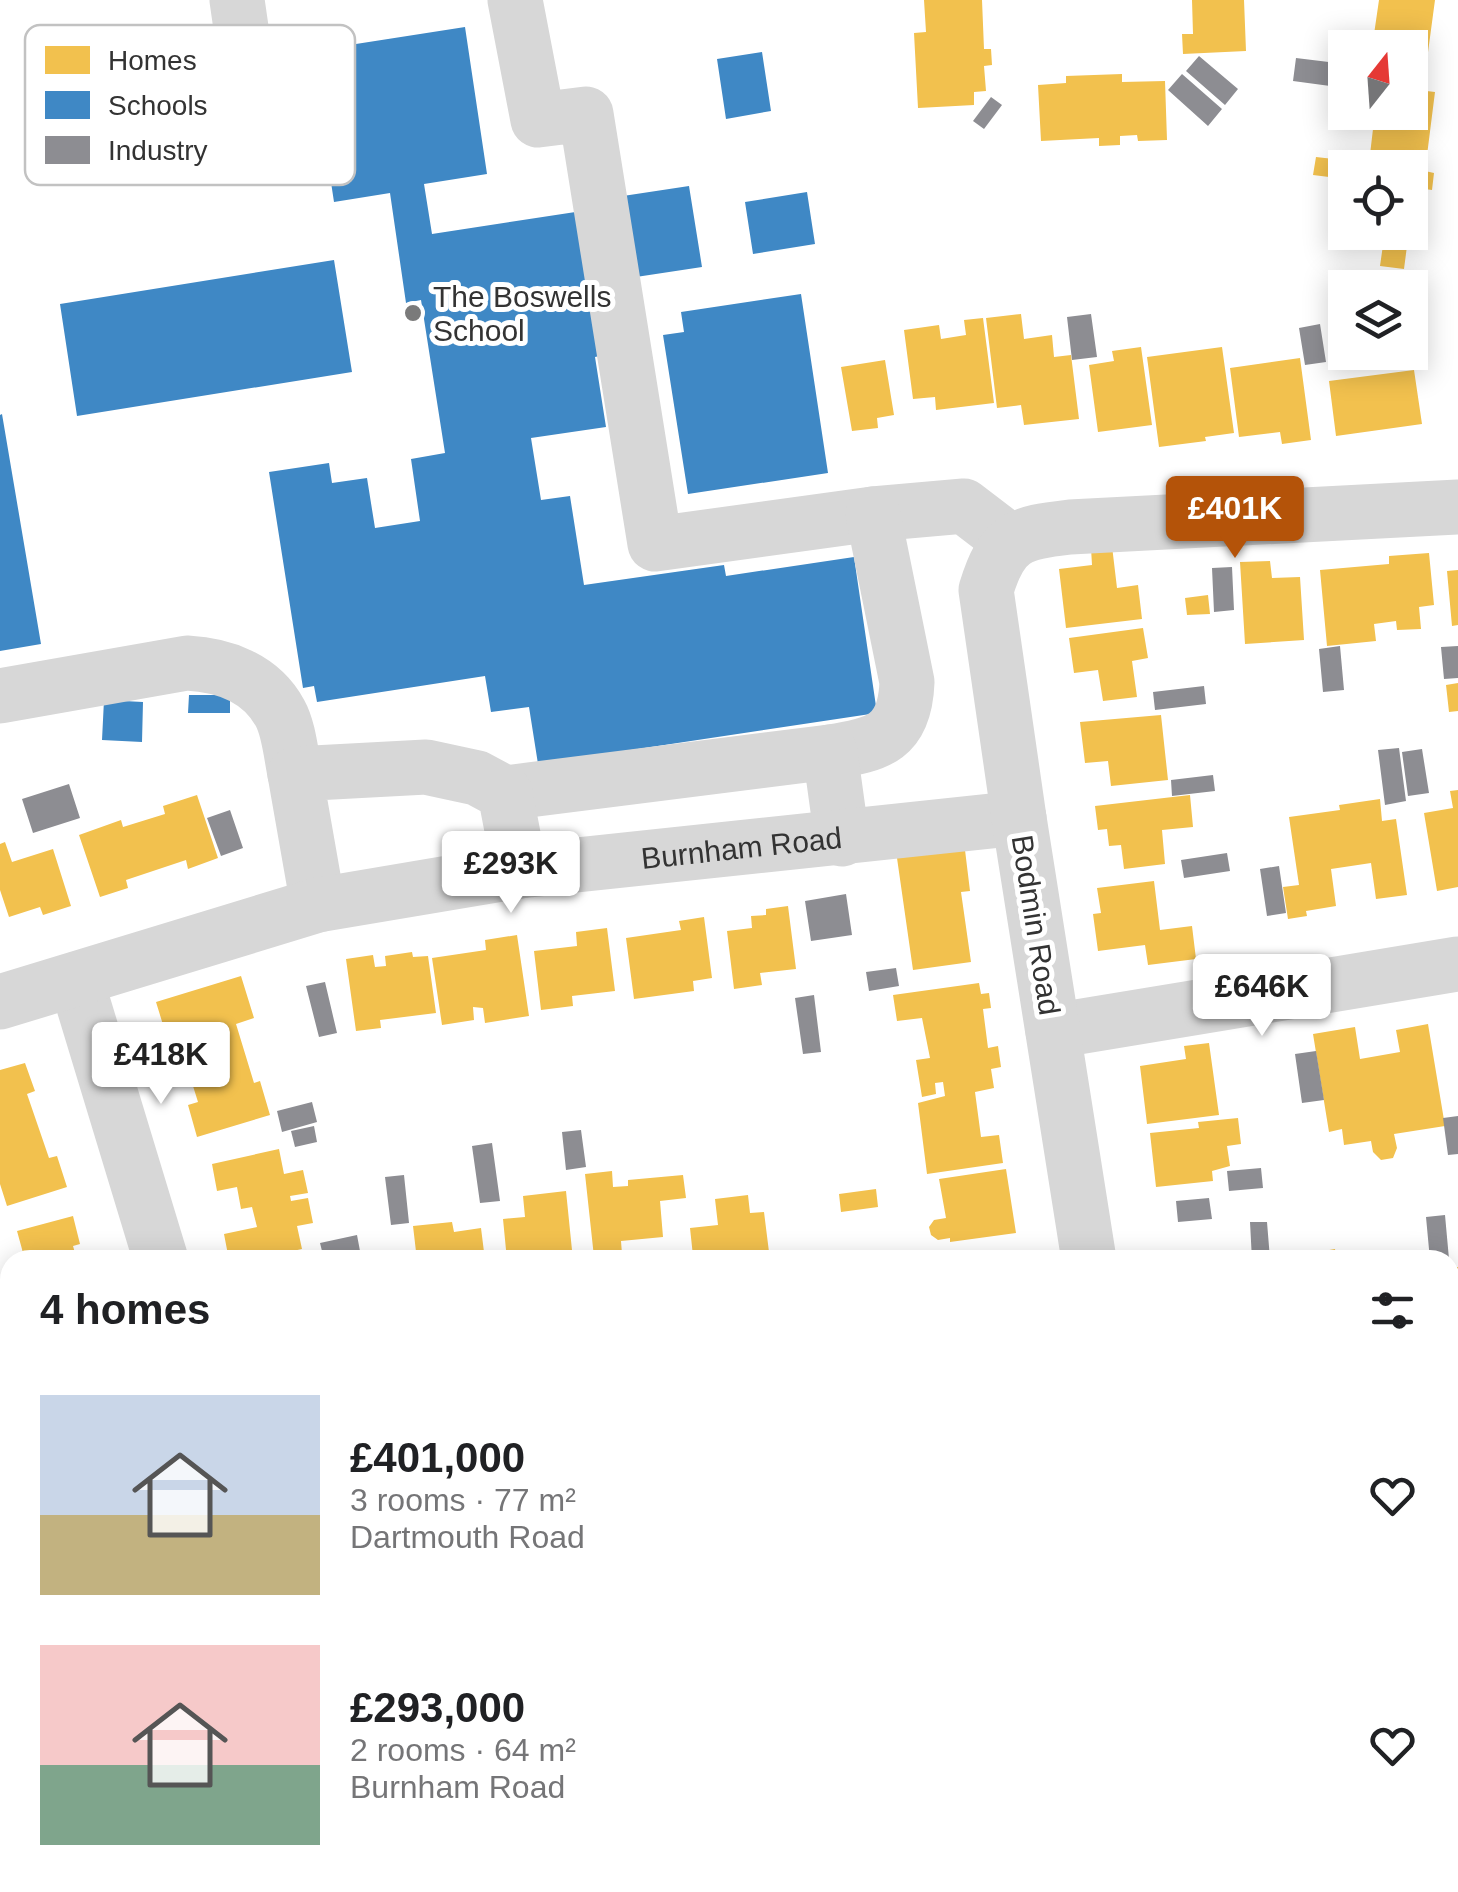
<!DOCTYPE html>
<meta charset="utf-8">
<style>
body{margin:0;font-family:Helvetica,sans-serif;background:#f6f6f6;color:#202124;height:100vh;display:flex;flex-direction:column;font-size:38px;white-space:nowrap}
*{box-sizing:border-box;margin:0}
p{font-size:32px;color:#757577}
.icon{flex:none;width:55px;height:55px;fill:none;stroke:currentColor;stroke-width:2;stroke-linecap:round;stroke-linejoin:round}
.map{position:relative;flex:1;overflow:hidden}
.side{position:absolute;left:0px;top:1250px;width:1460px;height:642px;display:flex;flex-direction:column;background:#fff;border-radius:30px 30px 0 0;box-shadow:0 5px 25px #0003}
.side>*{flex:none}
.needle{width:65px;rotate:17deg}
.tools{position:absolute;left:1328px;top:30px;display:grid;gap:20px}
.tools a{display:grid;place-items:center;width:100px;height:100px;border-radius:0px;background:#fff;box-shadow:0 5px 25px #0003;font-size:50px}
.price{position:absolute;translate:-50% -85px;padding:0 22px;border-radius:10px;background:#fff;color:#222;font-size:32px;line-height:65px;filter:drop-shadow(0 2px 5px #0008)}
.price::after{content:'';position:absolute;left:50%;top:60px;width:30px;height:22px;margin-left:-15px;background:inherit;clip-path:polygon(0 0,100% 0,50% 100%)}
.price.active{background:#b45309;color:#fff}
ul{padding:0;list-style:none}
li{display:flex;align-items:center;gap:30px;height:250px;padding:0 40px}
li span{display:grid;place-items:center;flex:none;width:280px;height:200px;border-radius:0px;color:#555}
li>.icon{margin-inline-start:auto}
span .icon{width:120px;height:120px;fill:#fffc;stroke-width:1}
li b{font-size:42px}
h2{display:flex;justify-content:space-between;align-items:center;height:120px;padding:0 40px;font-size:42px}
.map>svg:first-child{display:block}
.homes{fill:#f2c14e}
.schools{fill:#3f88c5}
.industry{fill:#8d8d92}
.lines{fill:none;stroke-linecap:round;stroke-linejoin:round}
.minor{stroke:#d7d7d7;stroke-width:55}
.poi-dot{fill:#7a7a7a;stroke:#fff;stroke-width:4}
.labels{text-anchor:middle;dominant-baseline:central;stroke-width:10;stroke-linejoin:round;paint-order:stroke}
.poi-label{font-size:30px;fill:#333;stroke:#fff;text-anchor:start}
.street-label{font-size:30px;fill:#333;stroke:#fff}
.key{fill:#fff;stroke:#c2c2c2;stroke-width:2.5}
.key-label{font-size:28px;fill:#333}
</style>
<div class="map">
<svg width="1458" height="1892" viewBox="0 0 1458 1892">
<rect width="100%" height="100%" fill="#fff"/>
<!-- homes -->
<path class="homes" d="M924 0H982L984 49H991L992 65 984 66 986 91 974 92V105L918 108 914 33 926 32Z
M1192 0H1244L1246 51 1183 54 1182 34H1193Z
M1379 0H1435L1426 67 1410 65V48H1372Z
M1122 74V82L1165 81 1167 140 1138 141 1137 135 1120 136V145L1099 146V138L1041 141 1038 85 1066 83V76Z
M1410 89 1435 92 1425 171 1434 173 1432 190 1410 187V168H1345V179L1313 175 1316 157 1369 163 1375 112H1410Z
M1410 212 1428 214 1424 248 1407 246 1404 269 1380 266 1383 245 1366 243 1367 232H1410Z
M1021 314 1024 339 1052 335 1054 357 1071 355 1079 419 1024 425 1021 405 997 408 986 318Z
M983 318 994 403 936 410 935 397 913 399 904 330 939 325 941 339 966 335 964 320Z
M1141 347 1152 425 1098 432 1089 365 1114 361 1112 351Z
M1222 347 1234 433 1205 437 1206 441 1159 447 1147 357Z
M1300 358 1311 440 1282 444 1280 432 1239 437 1230 368Z
M885 360 894 415 877 418 878 428 852 431 841 367Z
M1414 370 1422 424 1336 436 1329 381Z
M1112 546 1117 588 1138 585 1142 619 1066 628 1059 569 1092 565 1091 548Z
M1429 553 1434 605 1419 607 1421 629 1397 630 1396 621 1374 624 1376 641 1327 646 1320 570 1389 564V556Z
M1270 561 1272 578 1300 577 1304 640 1245 644 1240 562Z
M1458 570V625L1452 626 1447 571Z
M1208 595 1210 614 1187 615 1185 598Z
M1143 628 1148 658 1132 661 1137 697 1103 701 1098 670 1074 673 1069 638Z
M1458 683V711L1449 712 1446 685Z
M1161 715 1168 780 1111 786 1108 761 1085 763 1080 722Z
M1458 790V887L1437 891 1424 813 1453 808 1450 791Z
M197 795 218 858 188 869 186 860 126 880 128 888 100 897 79 835 121 820 123 827 165 814 163 806Z
M1190 795 1193 827 1162 830 1165 864 1124 869 1121 845 1109 846 1107 829 1098 830 1095 806Z
M1380 799 1382 821 1396 819 1407 895 1376 899 1371 863 1331 869 1336 906 1306 911 1307 916 1288 919 1283 887 1299 885 1289 817 1340 810 1339 805Z
M5 842 12 862 53 849 71 906 43 915 40 907 9 917 0 890V844Z
M965 850 970 891 961 892 971 962 913 970 897 858Z
M1154 881 1160 930 1192 926 1196 959 1148 965 1145 945 1098 951 1093 914 1101 913 1097 888Z
M788 906 796 969 760 973 762 985 734 989 727 931 752 928 751 916 766 915V909Z
M704 917 712 978 693 981 694 991 634 999 626 938 681 930 679 921Z
M607 928 615 991 572 996 573 1006 541 1010 534 951 577 946 576 932Z
M517 935 529 1016 485 1023 483 1008 473 1007 474 1020 442 1025 432 958 486 950 485 940Z
M412 952 413 957 428 956 436 1013 380 1020 381 1028 356 1031 346 959 373 955 375 967 386 966 385 956Z
M241 976 254 1018 236 1024 254 1083 260 1081 270 1115 197 1137 188 1105 198 1102 178 1038 168 1041 156 1002Z
M979 983 981 994 989 993 991 1008 983 1009 988 1048 998 1046 1001 1067 991 1069 994 1088 975 1092 981 1137 999 1135 1003 1163 927 1174 918 1103 945 1096 943 1082 935 1083 936 1094 922 1097 916 1060 930 1058 922 1018 897 1021 893 995Z
M1428 1024 1445 1126 1394 1134 1397 1148 1393 1158 1381 1160 1373 1152 1371 1141 1344 1145 1342 1129 1329 1132 1313 1034 1355 1027 1360 1059 1400 1052 1396 1030Z
M1209 1043 1219 1115 1147 1124 1140 1066 1186 1059 1184 1046Z
M25 1063 35 1091 27 1094 49 1158 57 1156 67 1187 7 1206 0 1184V1070Z
M1238 1118 1241 1144 1227 1146 1230 1166 1212 1171 1213 1181 1156 1187 1150 1133 1199 1128 1198 1122Z
M279 1149 284 1174 303 1170 308 1193 290 1196 291 1201 308 1198 313 1223 297 1226 302 1249 250 1260H229L224 1234 257 1227 252 1207 241 1209 237 1187 217 1191 212 1164Z
M1006 1169 1016 1233 950 1242V1238L938 1240 931 1235 929 1227 934 1220 946 1218 939 1179Z
M612 1171 613 1187 628 1186V1180L683 1175 686 1198 660 1201 663 1237 621 1241 622 1254 594 1257 585 1174Z
M876 1189 878 1207 841 1212 839 1194Z
M566 1191 573 1260H507L503 1219 525 1217 523 1196Z
M748 1195 750 1213 764 1212 770 1260H706L705 1254 693 1256 690 1228 718 1225 715 1199Z
M73 1216 80 1244 73 1246 77 1260H25L17 1231Z
M452 1222 454 1232 481 1228 485 1260H417L413 1226Z
M1335 1249 1337 1260H1284V1258Z
M1458 1267V1342H1454L1450 1268Z
M10 1298V1340H9L0 1301Z
M80 1882H163V1885L107 1892 106 1887 81 1890Z
M406 1882H439L442 1892H396L408 1887Z
M482 1882H501L505 1892H458Z
M520 1882H576L580 1892H524Z
M601 1882H643V1883L634 1887 636 1892H605Z"/>
<!-- schools -->
<path class="schools" d="M465 27 487 174 424 184 432 234 582 211 604 355 595 357 606 427 531 438 541 500 570 496 584 585 724 565 726 576 854 557 877 713 538 764 529 707 491 712 485 676 317 702 314 686 303 688 269 472 329 463 332 483 367 478 375 528 420 521 411 459 445 453 421 300 406 303 390 193 334 202 311 51Z
M762 52 771 111 726 119 717 59Z
M689 186 702 267 636 277 623 196Z
M807 192 815 244 753 254 745 202Z
M334 260 352 372 77 416 60 304Z
M801 294 828 473 688 494 663 335 684 332 681 312Z
M2 414 41 644 0 651V415Z
M189 695H230V713H188Z
M104 700 143 702 142 742 102 740Z"/>
<!-- industry -->
<path class="industry" d="M1199 56 1238 89 1225 105 1186 71Z
M1296 58 1345 64V88L1293 81Z
M1182 74 1222 109 1208 126 1168 90Z
M991 97 1002 105 984 129 973 121Z
M1091 314 1097 357 1072 360 1067 317Z
M1320 324 1326 362 1305 365 1299 328Z
M1232 567 1234 610 1214 612 1212 568Z
M1340 646 1344 690 1323 692 1319 649Z
M1458 646V678L1444 679 1441 647Z
M1204 686 1206 704 1155 710 1153 692Z
M1399 748 1406 801 1385 805 1378 750Z
M1422 749 1429 793 1408 796 1402 752Z
M1213 775 1215 791 1172 796 1171 780Z
M69 784 80 818 33 833 22 799Z
M230 810 243 848 221 856 207 818Z
M1227 853 1230 871 1184 878 1181 860Z
M1279 866 1286 913 1267 916 1260 869Z
M846 894 852 935 811 941 805 901Z
M896 968 899 986 869 991 866 972Z
M325 982 337 1033 319 1037 306 986Z
M814 995 821 1052 803 1054 795 998Z
M1316 1051 1324 1100 1302 1103 1295 1054Z
M312 1102 317 1122 282 1132 277 1111Z
M1458 1116V1154L1448 1155 1443 1118Z
M314 1126 317 1142 295 1147 291 1131Z
M581 1130 586 1167 566 1170 562 1132Z
M492 1143 500 1201 480 1203 472 1146Z
M1261 1168 1263 1188 1229 1191 1227 1171Z
M404 1175 409 1223 391 1225 385 1177Z
M1209 1198 1212 1219 1178 1222 1176 1201Z
M1445 1215 1449 1259 1430 1260 1426 1217Z
M1250 1222H1267L1270 1259 1252 1260Z
M357 1235 360 1251 324 1259 320 1243Z
M947 1253 948 1260H908V1258Z
M10 1375V1393L0 1396V1377Z"/>
<g class="lines">
<!-- minor -->
<g class="minor">
<path d="M237 0 257 139"/>
<path d="M515 0 538 120 586 114 655 544 873 514 964 506 1011 542"/>
<path d="M0 696 187 663C224 665 261 678 280 713 289 729 291 755 295 774"/>
<path d="M830 752C879 745 905 737 907 682L873 514"/>
<path d="M505 793 830 752 842 839"/>
<path d="M318 905 295 774 426 767 477 778 505 793 520 871"/>
<path d="M76 980 161 1260"/>
<path id="s1" d="M0 1002 318 905 520 871 1019 818"/>
<path d="M1053 1031 1458 964"/>
<path d="M1089 1260 1019 818 986 590C1002 537 1018 533 1070 527L1458 507"/>
<path d="M1450 1426H1458"/>
<path d="M0 1666 10 1664"/>
<path d="M254 1882 256 1892"/>
<path d="M840 1892 854 1882"/>
</g>
</g>
<!-- markers -->
<circle class="poi-dot" cx="413" cy="313" r="10"/>
<g class="labels">
<!-- poi labels -->
<g class="poi-label">
<text x="433" y="296">The Boswells<tspan x="433" dy="34">School</tspan></text>
</g>
<!-- street labels -->
<g class="street-label">
<text stroke="none"><textPath href="#s1" startOffset="760">Burnham Road</textPath></text>
<text transform="translate(1036 925) rotate(81)">Bodmin Road</text>
</g>
</g>
<!-- legend -->
<rect x="25" y="25" width="330" height="160" rx="15" class="key"/>
<rect x="45" y="46" width="45" height="28" fill="#f2c14e"/>
<rect x="45" y="91" width="45" height="28" fill="#3f88c5"/>
<rect x="45" y="136" width="45" height="28" fill="#8d8d92"/>
<g class="key-label">
<text x="108" y="70">Homes</text>
<text x="108" y="115">Schools</text>
<text x="108" y="160">Industry</text>
</g>
</svg>
<div class="tools">
<a><svg class="needle" viewBox="-14 -14 28 28"><path d="M0-13l5 13h-10z" fill="#e53935"/><path d="M0 13l5-13h-10z" fill="#757577"/></svg></a>
<a><svg class="icon" aria-label="locate" viewBox="0 0 24 24"><circle cx="12" cy="12" r="6"/><path d="M12 2v4M12 18v4M2 12h4M18 12h4"/></svg></a>
<a><svg class="icon" aria-label="layers" viewBox="0 0 24 24"><path d="M12 4l9 5-9 5-9-5zM3 14l9 5 9-5"/></svg></a>
</div>
<b class="price active" style="left:1235px;top:561px">£401K</b>
<b class="price" style="left:511px;top:916px">£293K</b>
<b class="price" style="left:1262px;top:1039px">£646K</b>
<b class="price" style="left:161px;top:1107px">£418K</b>
<section class="side">
<h2>4 homes<svg class="icon" aria-label="filters" viewBox="0 0 24 24"><path d="M4 7h16M4 17h16"/><circle cx="9" cy="7" r="2"/><circle cx="15" cy="17" r="2"/></svg></h2>
<ul>
<li><span style="background:linear-gradient(#c9d6e8 60%,#c2b280 0)"><svg class="icon" aria-label="home" viewBox="0 0 24 24"><path d="M3 11l9-7 9 7M6 9v11h12V9"/></svg></span><div><b>£401,000</b><p>3 rooms · 77 m²</p><p>Dartmouth Road</p></div><svg class="icon" aria-label="heart" viewBox="0 0 24 24"><path d="M12 20l-8-8c-3-5 5-10 8-4 3-6 11-1 8 4z"/></svg></li>
<li><span style="background:linear-gradient(#f6c9c9 60%,#7fa58c 0)"><svg class="icon" aria-label="home" viewBox="0 0 24 24"><path d="M3 11l9-7 9 7M6 9v11h12V9"/></svg></span><div><b>£293,000</b><p>2 rooms · 64 m²</p><p>Burnham Road</p></div><svg class="icon" aria-label="heart" viewBox="0 0 24 24"><path d="M12 20l-8-8c-3-5 5-10 8-4 3-6 11-1 8 4z"/></svg></li>
</ul>
</section>
</div>
